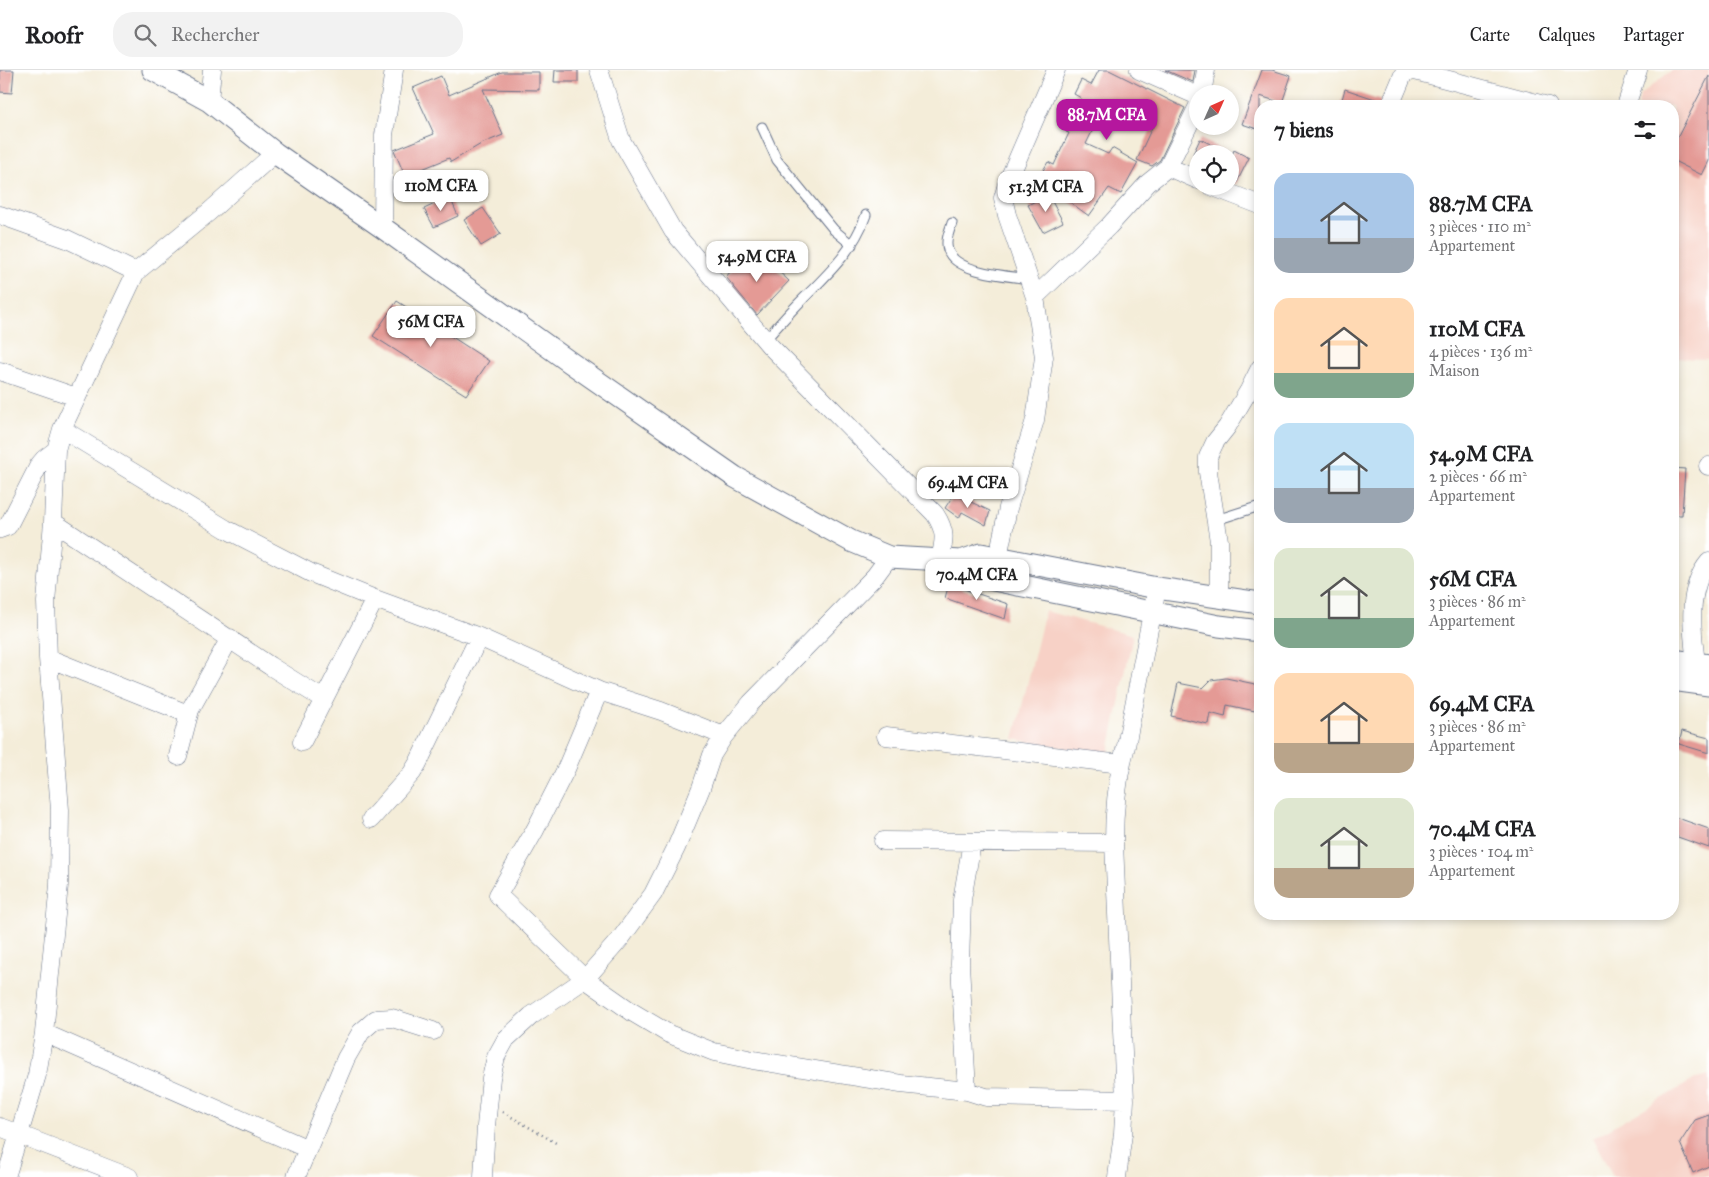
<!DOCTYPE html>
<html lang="fr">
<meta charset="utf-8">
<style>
body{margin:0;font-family:"IM FELL Great Primer",serif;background:#f2f2f2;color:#202124;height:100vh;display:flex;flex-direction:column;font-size:19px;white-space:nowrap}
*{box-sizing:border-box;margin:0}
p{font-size:16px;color:#757577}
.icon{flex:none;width:28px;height:28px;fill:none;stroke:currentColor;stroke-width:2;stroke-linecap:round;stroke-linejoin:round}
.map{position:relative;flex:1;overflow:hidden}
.side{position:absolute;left:1254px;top:30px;width:425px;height:820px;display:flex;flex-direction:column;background:#fff;border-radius:20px;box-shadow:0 2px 8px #0003}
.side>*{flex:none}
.needle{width:32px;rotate:45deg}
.tools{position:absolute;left:1189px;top:15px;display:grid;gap:10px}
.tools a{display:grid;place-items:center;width:50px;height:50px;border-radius:50%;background:#fff;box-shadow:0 2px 8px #0003;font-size:25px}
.price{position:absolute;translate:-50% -42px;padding:0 11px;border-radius:10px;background:#fff;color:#222;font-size:16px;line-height:32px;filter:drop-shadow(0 1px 2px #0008)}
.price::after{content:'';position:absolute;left:50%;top:30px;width:15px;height:11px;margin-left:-8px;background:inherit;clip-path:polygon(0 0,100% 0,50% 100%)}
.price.selected{background:#b5179e;color:#fff}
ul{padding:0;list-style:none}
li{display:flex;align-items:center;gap:15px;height:125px;padding:0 20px}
li span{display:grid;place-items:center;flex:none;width:140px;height:100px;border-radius:15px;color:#555}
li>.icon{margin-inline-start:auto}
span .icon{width:60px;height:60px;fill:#fffc;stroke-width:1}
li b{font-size:21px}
h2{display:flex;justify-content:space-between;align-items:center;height:60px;padding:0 20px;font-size:21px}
header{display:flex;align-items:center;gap:30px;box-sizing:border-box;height:70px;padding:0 25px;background:#fff;border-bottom:1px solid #e0e0e0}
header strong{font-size:24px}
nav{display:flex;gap:28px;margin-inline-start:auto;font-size:18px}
.search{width:350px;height:45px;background:#f2f2f2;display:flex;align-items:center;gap:12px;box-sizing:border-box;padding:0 18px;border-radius:20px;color:#757577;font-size:19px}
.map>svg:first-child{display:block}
.built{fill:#f7d1c6}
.building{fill:#e49a95}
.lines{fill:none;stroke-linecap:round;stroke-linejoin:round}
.service-casing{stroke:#677289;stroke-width:11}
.minor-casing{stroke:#677289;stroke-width:19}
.tertiary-casing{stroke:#677289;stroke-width:23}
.path{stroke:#677289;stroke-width:2.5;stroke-dasharray:1 4;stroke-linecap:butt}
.service{stroke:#fff;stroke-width:9}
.minor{stroke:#fff;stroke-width:18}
.tertiary{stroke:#fff;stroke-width:21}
</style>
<header>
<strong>Roofr</strong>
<div class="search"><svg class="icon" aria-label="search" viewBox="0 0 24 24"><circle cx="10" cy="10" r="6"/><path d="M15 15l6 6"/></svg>Rechercher</div>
<nav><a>Carte</a><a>Calques</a><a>Partager</a></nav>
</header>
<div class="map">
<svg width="1709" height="1107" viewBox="0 0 1709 1107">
<rect width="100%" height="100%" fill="#fff"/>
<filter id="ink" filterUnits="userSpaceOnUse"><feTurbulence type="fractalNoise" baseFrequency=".02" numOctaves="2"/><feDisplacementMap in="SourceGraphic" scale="10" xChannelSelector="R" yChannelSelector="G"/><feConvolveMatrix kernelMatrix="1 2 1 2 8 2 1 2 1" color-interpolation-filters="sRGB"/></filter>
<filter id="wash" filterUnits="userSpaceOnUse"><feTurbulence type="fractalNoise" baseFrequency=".0096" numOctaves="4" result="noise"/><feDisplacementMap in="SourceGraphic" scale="20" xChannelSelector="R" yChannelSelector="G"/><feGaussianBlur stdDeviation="1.12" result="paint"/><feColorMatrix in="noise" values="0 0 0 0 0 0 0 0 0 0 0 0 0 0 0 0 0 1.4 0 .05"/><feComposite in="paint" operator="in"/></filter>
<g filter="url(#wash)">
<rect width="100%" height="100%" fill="#f4edd9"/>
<!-- built -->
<path class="built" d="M1672 0H1709V289L1673 288 1672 36H1638L1640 25Z
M1045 541 1133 565 1108 686 1014 669Z
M1709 1005V1107H1613L1593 1068 1697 1008Z"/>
<g id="blocks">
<!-- building -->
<path class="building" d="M0 0H14L12 23 0 22Z
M555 0H578V12H554Z
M1099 0H1109L1185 38 1160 90 1152 96 1137 90 1155 51 1117 31 1112 43 1103 39 1086 74 1108 84 1112 78 1138 93 1121 124 1109 118 1089 146 1038 109 1048 92 1054 95 1069 63 1066 62 1081 28 1074 24 1081 10 1091 15Z
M1165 0H1195L1193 12Z
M1262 0H1272L1291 6 1282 33 1260 26V60L1242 54Z
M502 2H539V20L483 19 503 65 481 74 451 92 449 88 405 106 394 80 434 64 413 18 441 6 449 25Z
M1709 6V91L1702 105 1672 90V78Z
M1345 19 1381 31 1380 36H1340Z
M1200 69 1231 84H1193Z
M1234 80 1249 88 1236 114 1230 112V89Z
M1048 124 1063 152 1043 162 1028 135Z
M450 127 458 146 434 157 424 139Z
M483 138 501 164 481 176 464 150Z
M760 184 789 211 757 245 726 207 738 192 745 198Z
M397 231 489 291 466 325 373 266Z
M1672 398 1685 399 1682 445H1672Z
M954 424 990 441 986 455 962 442 959 448 945 438Z
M949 514 1008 534 1005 549 945 528Z
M1226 608 1260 615 1255 641 1227 635 1225 647 1210 643 1208 654 1171 646 1178 613 1203 618 1211 610Z
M1682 661 1709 668V683L1679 674Z
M1672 746 1709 759V778L1672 765Z
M1709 1045V1096L1693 1103 1680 1073 1695 1050Z"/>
</g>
</g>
<g filter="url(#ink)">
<use href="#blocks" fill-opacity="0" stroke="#677289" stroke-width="1"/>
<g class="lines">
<!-- service casing -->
<g class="service-casing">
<path id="service" d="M762 57 777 90 834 160 852 175
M952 153C949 162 945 171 948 180 955 203 1009 206 1030 209
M765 270C777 257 789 243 802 230 828 204 854 180 866 145
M1216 450 1260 436"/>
</g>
<!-- minor casing -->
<g class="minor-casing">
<path id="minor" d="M599 0 621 70 673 161 770 276 935 444C946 461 945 469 940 489
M1139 0 1198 26
M1411 0 1548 36
M1202 24 1206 0
M209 31 212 0
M1390 36 1405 0
M1626 36 1638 0
M1168 97 1198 110
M1211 116 1260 135
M0 145 67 169 136 202
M383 158 384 65 394 0
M1035 227 1109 156 1148 113 1168 97 1198 36
M0 301 76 327
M62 359 226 459 311 503 375 529 479 567 599 621 661 641 724 666
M1708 396H1709
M53 452 270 596 323 629
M0 459 8 456 39 395 44 389 56 380
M998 487 1008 438 1035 350 1044 287 1035 227 1007 145 1003 128 1008 111 1056 0
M1219 527V471L1208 402V387L1215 372 1227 357 1249 320 1260 298
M48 588 188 644
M1696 593C1692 561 1686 519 1709 492
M599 621 566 699 535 760 498 825 585 909 632 942 669 964 714 982 753 990 901 1014 967 1021 986 1027 1125 1030
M886 666 1121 694
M302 672 375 529
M178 686 190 640 230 568
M371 749 412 703 418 693 479 567
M883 771 1114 773
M44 963 308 1079
M967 1021 960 894 962 830 972 772
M0 1057 129 1107
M6 1107 37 1005 44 963 59 815 60 740 48 588 46 532 53 452 56 380 62 359 136 202 209 142 275 83
M296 1107 346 988 361 962 376 949 392 948 433 961
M483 1107 486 1056 491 1008 496 987 506 969 531 946 585 909 621 868 653 824 676 778 701 718 712 685 724 666 751 633 875 506 889 487
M1117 1107 1123 1064 1125 1030 1114 773C1114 740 1117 708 1126 676L1157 518"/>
</g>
<!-- tertiary casing -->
<g class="tertiary-casing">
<path id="tertiary" d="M153 0 209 31 275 83 383 158 571 293 735 407 851 471 889 487 961 491 981 484 1157 518 1260 533
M961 491 979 507 1219 556 1260 561
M1672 590 1709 595
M1672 610 1709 615"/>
</g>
<!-- path -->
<path class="path" d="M503 1042 556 1073"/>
<!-- service -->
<use href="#service" class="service"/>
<!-- minor -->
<use href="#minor" class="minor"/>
<!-- tertiary -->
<use href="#tertiary" class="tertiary"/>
</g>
</g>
</svg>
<div class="tools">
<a><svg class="needle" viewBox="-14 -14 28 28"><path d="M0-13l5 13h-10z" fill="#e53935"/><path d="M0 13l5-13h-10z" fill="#757577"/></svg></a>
<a><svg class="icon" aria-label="locate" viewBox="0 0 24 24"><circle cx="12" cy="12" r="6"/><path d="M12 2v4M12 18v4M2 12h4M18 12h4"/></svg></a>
</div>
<b class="price selected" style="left:1107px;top:71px">88.7M CFA</b>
<b class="price" style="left:441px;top:142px">110M CFA</b>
<b class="price" style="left:1046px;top:143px">51.3M CFA</b>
<b class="price" style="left:757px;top:213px">54.9M CFA</b>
<b class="price" style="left:431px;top:278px">56M CFA</b>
<b class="price" style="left:968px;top:439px">69.4M CFA</b>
<b class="price" style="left:977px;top:531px">70.4M CFA</b>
<section class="side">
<h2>7 biens<svg class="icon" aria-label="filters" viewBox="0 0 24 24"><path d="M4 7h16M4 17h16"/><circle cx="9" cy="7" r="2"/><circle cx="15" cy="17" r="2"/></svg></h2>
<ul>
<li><span style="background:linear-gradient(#a9c7e8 65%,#9aa5b1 0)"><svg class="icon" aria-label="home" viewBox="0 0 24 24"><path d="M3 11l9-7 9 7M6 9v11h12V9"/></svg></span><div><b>88.7M CFA</b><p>3 pièces · 110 m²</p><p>Appartement</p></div></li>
<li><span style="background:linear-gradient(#ffd9b3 75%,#7fa58c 0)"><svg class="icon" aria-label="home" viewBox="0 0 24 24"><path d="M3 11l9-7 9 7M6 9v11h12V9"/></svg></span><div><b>110M CFA</b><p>4 pièces · 136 m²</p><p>Maison</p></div></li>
<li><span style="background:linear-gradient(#bfe0f5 65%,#9aa5b1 0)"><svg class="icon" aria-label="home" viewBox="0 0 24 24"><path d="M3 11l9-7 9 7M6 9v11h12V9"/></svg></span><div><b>54.9M CFA</b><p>2 pièces · 66 m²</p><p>Appartement</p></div></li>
<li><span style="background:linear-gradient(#dfe7d0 70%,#7fa58c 0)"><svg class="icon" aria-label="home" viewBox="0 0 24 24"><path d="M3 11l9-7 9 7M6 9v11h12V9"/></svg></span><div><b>56M CFA</b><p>3 pièces · 86 m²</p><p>Appartement</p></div></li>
<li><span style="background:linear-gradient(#ffd9b3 70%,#b9a48a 0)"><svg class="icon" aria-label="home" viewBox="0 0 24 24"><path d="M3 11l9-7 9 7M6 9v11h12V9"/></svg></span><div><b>69.4M CFA</b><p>3 pièces · 86 m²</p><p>Appartement</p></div></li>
<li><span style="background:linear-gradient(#dfe7d0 70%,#b9a48a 0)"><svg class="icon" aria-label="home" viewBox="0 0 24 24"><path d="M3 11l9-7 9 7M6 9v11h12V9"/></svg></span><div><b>70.4M CFA</b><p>3 pièces · 104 m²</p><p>Appartement</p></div></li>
</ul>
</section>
</div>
